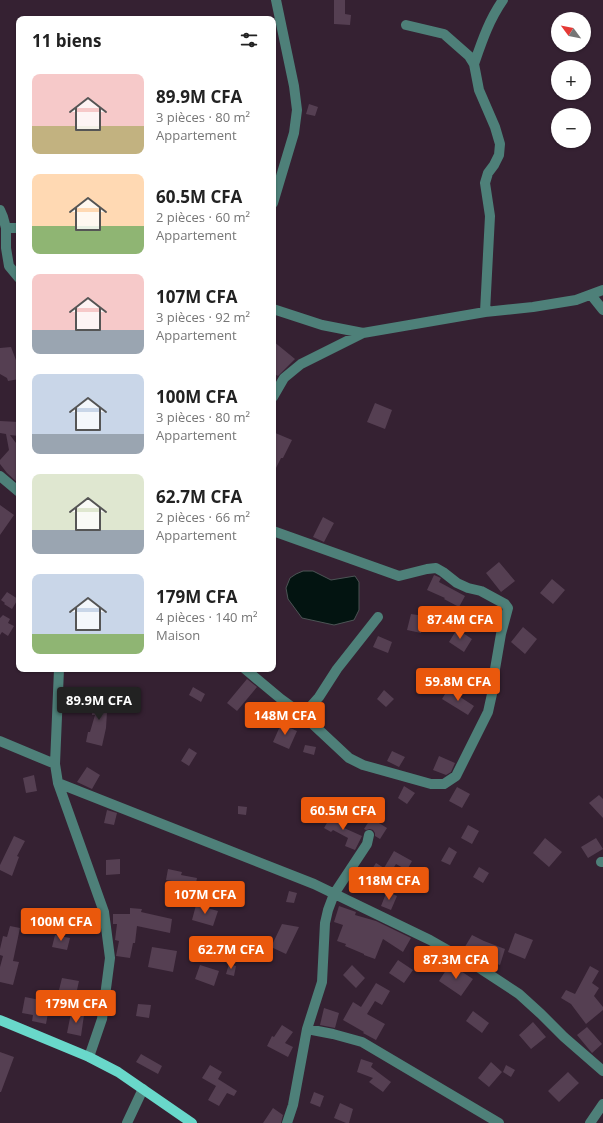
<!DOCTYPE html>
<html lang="fr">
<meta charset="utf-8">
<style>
body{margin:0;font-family:"Open Sans",sans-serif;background:#f6f6f6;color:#222;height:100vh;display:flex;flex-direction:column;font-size:15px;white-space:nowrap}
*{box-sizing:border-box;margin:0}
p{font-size:13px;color:#767676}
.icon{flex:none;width:22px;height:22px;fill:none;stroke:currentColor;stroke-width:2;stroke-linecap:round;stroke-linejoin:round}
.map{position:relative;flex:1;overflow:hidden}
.panel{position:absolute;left:16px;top:16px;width:260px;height:656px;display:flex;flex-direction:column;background:#fff;border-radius:8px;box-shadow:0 1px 3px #0004}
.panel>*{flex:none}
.needle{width:26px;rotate:302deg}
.tools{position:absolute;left:551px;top:12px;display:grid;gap:8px}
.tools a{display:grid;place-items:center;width:40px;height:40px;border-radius:50%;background:#fff;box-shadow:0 1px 3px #0004;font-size:20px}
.price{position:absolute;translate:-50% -34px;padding:0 9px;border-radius:4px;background:#ea580c;color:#fff;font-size:13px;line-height:26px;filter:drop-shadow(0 1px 2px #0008)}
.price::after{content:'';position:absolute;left:50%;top:24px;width:12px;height:9px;margin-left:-6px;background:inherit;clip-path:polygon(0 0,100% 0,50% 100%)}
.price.active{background:#222;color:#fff}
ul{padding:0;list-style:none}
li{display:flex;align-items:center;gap:12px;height:100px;padding:0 16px}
li span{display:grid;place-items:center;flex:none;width:112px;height:80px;border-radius:8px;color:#555}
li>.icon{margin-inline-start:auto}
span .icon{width:48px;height:48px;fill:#fffc;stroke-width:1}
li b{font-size:17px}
h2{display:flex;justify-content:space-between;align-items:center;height:48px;padding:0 16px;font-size:17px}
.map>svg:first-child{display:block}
.water{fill:#031411;stroke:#4c5455}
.building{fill:#553f52}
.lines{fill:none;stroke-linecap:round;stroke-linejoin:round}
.minor{stroke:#4e8079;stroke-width:10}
.major{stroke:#69d8ca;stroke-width:10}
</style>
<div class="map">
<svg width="603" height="1123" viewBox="0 0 603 1123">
<rect width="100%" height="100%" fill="#352132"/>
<!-- water -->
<path class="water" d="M303 571H313L331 580 355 576 359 582V610L354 620 334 625 302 618 288 599 286 588 290 578 296 574Z"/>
<!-- building -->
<path class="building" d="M334 0H345V14L351 15 350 25 334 24Z
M309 104 318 107 315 116 306 114Z
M273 341 295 359 278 376 273 373Z
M11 347 19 368V379L8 381 7 378 0 374V348Z
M375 403 392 410 385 429 367 422Z
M0 421 19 422V436L10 435 19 447V484L7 473 0 464V460L9 450 6 434 0 433Z
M273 432 292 440 283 458H281L273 474Z
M0 505 14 515 0 535Z
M323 517 334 523 324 542 313 537Z
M499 562 515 581 501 592 486 573Z
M434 575 441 578 439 582 465 596 459 607 444 599 445 598 427 590Z
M552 579 565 590 553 604 540 593Z
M7 592 18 599 12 609 4 604 5 603 1 600Z
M411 614 424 616 421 633 407 630Z
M3 615 10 619 8 623 14 626 8 636 2 632 0 635V618Z
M523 627 537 639 525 654 511 642Z
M457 629 472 639 464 652 449 642Z
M378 636 392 642 388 653 373 647Z
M247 679 257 687 237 711 227 703Z
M193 687 205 694 201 702 189 695Z
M448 689 474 706 468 715 442 699Z
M384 690 394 699 386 707 377 699Z
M93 696H108L106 728 102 746 86 742 88 732H90L95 715H92Z
M281 724 297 731 289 749 273 742Z
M305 745 316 747 314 755 303 752Z
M189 748 197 753 189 766 181 761Z
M392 751 405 757 399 767 387 761Z
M439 756 455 763 451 772 446 775 433 770Z
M87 767 100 775 92 789 77 782Z
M34 775 37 791 26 793 23 778Z
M404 786 415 793 407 804 398 798Z
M457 787 470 794 462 808 449 801Z
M599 795 603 799V818L589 803Z
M238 806 247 807 246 815 238 814Z
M107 810 117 813 114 825 104 823Z
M332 814 347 823 344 828 362 836 355 850 345 846 348 838 333 830 331 832 324 828Z
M371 818 387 828 380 839 375 836V833L373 830 370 829 366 830 364 829Z
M468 825 479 831 472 844 461 838Z
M14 836 25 841 17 856 19 857 12 876 0 870V865Z
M545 838 562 852 549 867 533 853Z
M596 838 603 849 588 858 581 847Z
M449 847 457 852 450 865 441 861Z
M394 851 412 861 407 870 396 864 382 886 367 877 376 863 384 868Z
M120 859V874L106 875V860Z
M479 867 489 873 483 883 473 877Z
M168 869 182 872 181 875 197 878 195 888 182 886 183 883 166 880Z
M219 886 232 888 230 899 217 896Z
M289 891 297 893 294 903 286 902Z
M387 891 397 896 391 910 381 906Z
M196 905 218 911 213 926 192 920Z
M339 906 356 912 355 915 376 921 411 938 403 952 383 939 375 959 364 955V954L345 946 346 944 337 941 343 925 334 922Z
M130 908 142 909 141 912 172 919 170 933 137 926 135 943H133L130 958 116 956 119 941 115 940 117 924H113V914H130Z
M282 924 299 927 286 954 271 947Z
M10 926 20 928 13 961 19 962 13 985 0 982V967L3 956 0 955V949L3 936 7 937Z
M515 933 533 940 525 959 508 952Z
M55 935 70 938 67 950 52 947Z
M472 935 484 941 505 949 500 965 475 956 463 950Z
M152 947 177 951 173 972 148 967Z
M398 960 413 970 404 983 389 973Z
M229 964 236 966 234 976 226 974Z
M450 964 473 979 461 996 439 981Z
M200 965 219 971 214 986 195 979Z
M352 965 365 978 356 988 343 975Z
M590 966 599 971 592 983 599 988 594 996 603 1007V1010L586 1024 571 1004 561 998 566 990 575 994Z
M62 978 79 981 77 990H59Z
M376 983 390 991 382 1005 375 1001 367 1014 385 1024 376 1040 363 1033 364 1032 343 1020 353 1002 361 1007Z
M25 997 50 1002 46 1024 32 1021 33 1015 22 1013Z
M138 1004 151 1005 149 1018 136 1016Z
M324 1008 339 1013 335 1028 320 1025Z
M473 1011 489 1023 482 1033 466 1021Z
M71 1013 84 1015 81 1036 67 1033Z
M533 1022 546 1037 531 1049 519 1035Z
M282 1025 293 1032 285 1043 293 1047 288 1057 267 1046 272 1036 274 1037Z
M587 1027 602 1044 592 1053 577 1035Z
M0 1052 14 1057 1 1092H0Z
M141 1054 162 1066 158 1074 136 1062Z
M361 1059 373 1063 371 1067 391 1082 383 1092 369 1082 373 1078 357 1072Z
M491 1062 502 1072 489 1087 478 1078Z
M210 1065 222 1072 218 1079 237 1091 234 1096 227 1093 219 1106 208 1100 216 1086 202 1078Z
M506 1065 515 1070 511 1077 503 1072Z
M568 1072 579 1083 559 1102 548 1091Z
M314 1092 324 1096 320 1107 310 1103Z
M340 1103 353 1109 349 1123H346L334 1118Z
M273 1108 283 1115 281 1123H263Z"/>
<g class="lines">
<!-- minor -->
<path class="minor" d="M406 25 444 34 469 56 474 64 479 90 495 127 500 144 499 155 494 165 488 173 485 183 490 216 485 312
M474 64C482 41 489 20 503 0
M273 203 294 133 297 110 294 86 276 0
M0 210 3 217 6 228V248L9 266 19 278
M6 228H19
M591 295 603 310
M273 309 322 325 363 333 485 312 533 307 576 300 603 290
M273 397 284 378 301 364 363 333
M0 476 19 492
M59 669 55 764 58 783 104 912 110 958 102 1019 89 1057
M245 669 281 699 303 715 349 758 363 765 431 784H444L456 776 488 712 494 685 495 669 501 634 508 608 505 604 481 591 468 588 457 583 443 572 436 568 427 569 399 576 273 531
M303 715 319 697 337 669 378 617
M0 741 55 764
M58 783 314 884 430 940 481 969 519 994 541 1014 564 1037 603 1071
M601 862H603
M307 1029 322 982 325 923 328 910 334 894 367 844 369 835
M127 1123 143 1089
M287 1123 293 1105 307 1029 333 1034 362 1042 499 1123
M590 1123 603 1104"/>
<!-- major -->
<path class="major" d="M0 1020 89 1057 118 1072 192 1123"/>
</g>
</svg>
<div class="tools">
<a><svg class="needle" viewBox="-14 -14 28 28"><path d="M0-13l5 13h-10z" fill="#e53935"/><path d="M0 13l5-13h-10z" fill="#767676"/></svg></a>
<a>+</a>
<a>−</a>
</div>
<b class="price" style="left:460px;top:640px">87.4M CFA</b>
<b class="price" style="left:458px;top:702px">59.8M CFA</b>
<b class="price active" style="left:99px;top:721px">89.9M CFA</b>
<b class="price" style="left:285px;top:736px">148M CFA</b>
<b class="price" style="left:343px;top:831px">60.5M CFA</b>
<b class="price" style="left:389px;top:901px">118M CFA</b>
<b class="price" style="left:205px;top:915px">107M CFA</b>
<b class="price" style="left:61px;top:942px">100M CFA</b>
<b class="price" style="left:231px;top:970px">62.7M CFA</b>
<b class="price" style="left:456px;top:980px">87.3M CFA</b>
<b class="price" style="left:76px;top:1024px">179M CFA</b>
<section class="panel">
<h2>11 biens<svg class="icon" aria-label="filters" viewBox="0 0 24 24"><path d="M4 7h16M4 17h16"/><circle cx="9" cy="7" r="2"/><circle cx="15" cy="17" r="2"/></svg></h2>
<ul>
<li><span style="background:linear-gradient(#f6c9c9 65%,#c2b280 0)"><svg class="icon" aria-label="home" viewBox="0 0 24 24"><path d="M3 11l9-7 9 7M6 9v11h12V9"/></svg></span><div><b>89.9M CFA</b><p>3 pièces · 80 m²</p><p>Appartement</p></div></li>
<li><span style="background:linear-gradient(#ffd9b3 65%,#8fb573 0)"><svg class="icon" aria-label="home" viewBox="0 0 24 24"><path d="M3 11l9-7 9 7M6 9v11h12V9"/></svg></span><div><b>60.5M CFA</b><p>2 pièces · 60 m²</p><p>Appartement</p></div></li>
<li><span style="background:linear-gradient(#f6c9c9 70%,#9aa5b1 0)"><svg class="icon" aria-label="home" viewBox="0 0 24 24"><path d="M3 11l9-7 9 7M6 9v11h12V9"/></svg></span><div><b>107M CFA</b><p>3 pièces · 92 m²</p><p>Appartement</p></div></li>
<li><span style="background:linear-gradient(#c9d6e8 75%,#9aa5b1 0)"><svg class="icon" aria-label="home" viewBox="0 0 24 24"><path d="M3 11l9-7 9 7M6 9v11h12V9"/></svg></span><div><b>100M CFA</b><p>3 pièces · 80 m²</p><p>Appartement</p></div></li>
<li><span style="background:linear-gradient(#dfe7d0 70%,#9aa5b1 0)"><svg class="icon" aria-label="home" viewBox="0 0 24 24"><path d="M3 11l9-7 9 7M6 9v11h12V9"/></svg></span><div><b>62.7M CFA</b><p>2 pièces · 66 m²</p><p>Appartement</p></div></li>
<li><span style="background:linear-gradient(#c9d6e8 75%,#8fb573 0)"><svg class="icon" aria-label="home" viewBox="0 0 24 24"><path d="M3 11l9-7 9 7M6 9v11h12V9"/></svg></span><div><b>179M CFA</b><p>4 pièces · 140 m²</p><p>Maison</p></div></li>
</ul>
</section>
</div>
